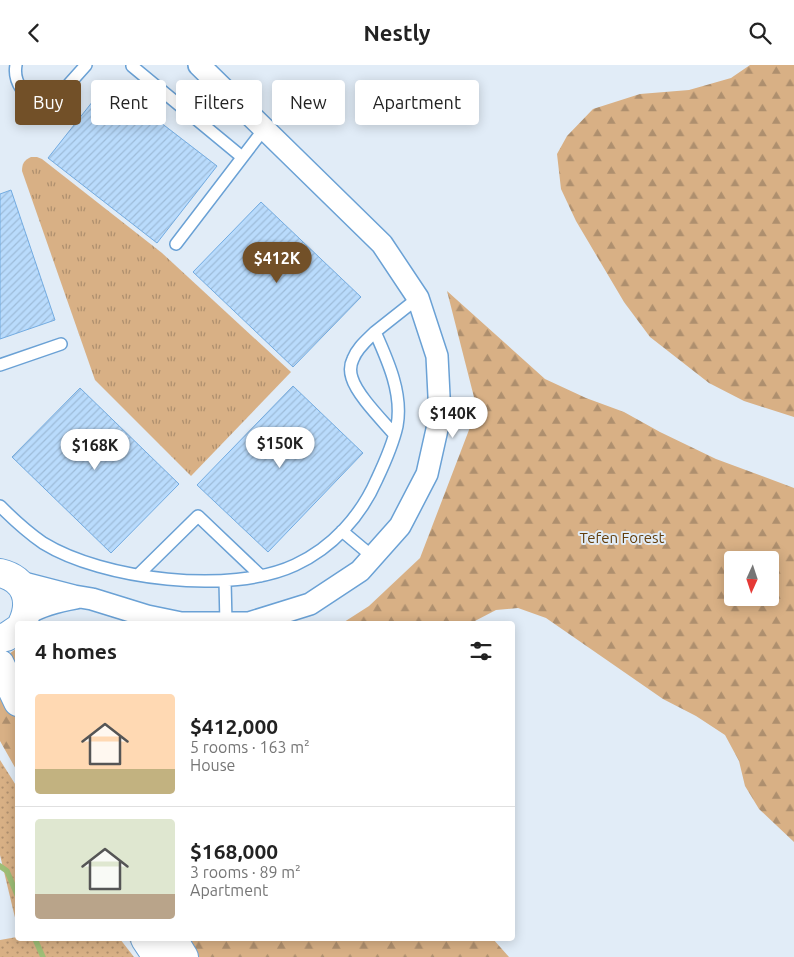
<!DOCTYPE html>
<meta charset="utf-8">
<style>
body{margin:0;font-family:Ubuntu,sans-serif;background:#f6f6f6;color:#222;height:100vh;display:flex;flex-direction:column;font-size:19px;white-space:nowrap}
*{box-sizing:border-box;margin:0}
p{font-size:16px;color:#767676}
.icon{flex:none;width:28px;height:28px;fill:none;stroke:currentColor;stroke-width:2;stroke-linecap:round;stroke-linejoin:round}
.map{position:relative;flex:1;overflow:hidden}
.sheet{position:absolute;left:15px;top:556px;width:500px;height:320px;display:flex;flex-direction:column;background:#fff;border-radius:5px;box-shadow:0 2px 12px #0003}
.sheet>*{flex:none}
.guide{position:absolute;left:15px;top:15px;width:500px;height:45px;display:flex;gap:10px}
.needle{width:32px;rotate:183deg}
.controls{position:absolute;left:724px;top:486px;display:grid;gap:10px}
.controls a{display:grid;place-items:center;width:55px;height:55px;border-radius:5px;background:#fff;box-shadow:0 2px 12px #0003;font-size:25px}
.price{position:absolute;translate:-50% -42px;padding:0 11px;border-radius:18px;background:#fff;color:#222;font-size:16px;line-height:32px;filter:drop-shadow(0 1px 2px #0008)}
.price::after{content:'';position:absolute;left:50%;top:30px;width:15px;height:11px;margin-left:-8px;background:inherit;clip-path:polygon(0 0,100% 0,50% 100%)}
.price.on{background:#725028;color:#fff}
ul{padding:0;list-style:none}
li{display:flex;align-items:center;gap:15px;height:125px;padding:0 20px}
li+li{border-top:1px solid #e0e0e0}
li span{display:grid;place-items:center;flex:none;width:140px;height:100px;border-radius:5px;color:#555}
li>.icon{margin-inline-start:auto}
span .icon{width:60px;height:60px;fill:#fffc;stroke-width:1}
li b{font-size:21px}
h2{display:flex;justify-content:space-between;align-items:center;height:60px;padding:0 20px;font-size:21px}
.chip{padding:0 18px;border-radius:5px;background:#fff;box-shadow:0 2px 12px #0003;font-size:18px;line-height:45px}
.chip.on{background:#725028;color:#fff}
header{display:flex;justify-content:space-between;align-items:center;height:65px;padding:0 20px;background:#fff;font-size:22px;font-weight:700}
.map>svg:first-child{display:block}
.grass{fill:url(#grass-dots)}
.forest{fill:url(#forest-firs);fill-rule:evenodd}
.park{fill:url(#park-tufts)}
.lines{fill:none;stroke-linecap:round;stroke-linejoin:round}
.stream{stroke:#9ebe76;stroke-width:5.5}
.building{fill:url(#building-hatch);stroke:#73abe0}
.service-casing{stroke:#6aa1d5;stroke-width:14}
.minor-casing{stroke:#6aa1d5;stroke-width:24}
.secondary-casing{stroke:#6aa1d5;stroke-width:30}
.service{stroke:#fff;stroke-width:11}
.minor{stroke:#fff;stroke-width:21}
.secondary{stroke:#fff;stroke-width:28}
.labels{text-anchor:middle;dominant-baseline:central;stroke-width:4;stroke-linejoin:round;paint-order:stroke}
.park-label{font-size:15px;fill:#633e0c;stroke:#e1ecf7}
</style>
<header><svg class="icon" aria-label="back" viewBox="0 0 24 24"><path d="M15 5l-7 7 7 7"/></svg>Nestly<svg class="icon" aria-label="search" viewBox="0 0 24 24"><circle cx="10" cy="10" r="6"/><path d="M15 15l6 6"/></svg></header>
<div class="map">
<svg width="794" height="892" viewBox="0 0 794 892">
<defs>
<pattern id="grass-dots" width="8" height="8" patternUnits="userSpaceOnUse" patternTransform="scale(1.25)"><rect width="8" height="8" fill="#d8b085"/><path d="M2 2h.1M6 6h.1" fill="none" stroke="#ae8f6e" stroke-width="1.8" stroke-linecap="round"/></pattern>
<pattern id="forest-firs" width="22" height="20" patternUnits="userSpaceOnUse" patternTransform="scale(1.25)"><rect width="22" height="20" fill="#d8b085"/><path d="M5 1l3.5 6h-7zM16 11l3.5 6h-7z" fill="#ae8f6e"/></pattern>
<pattern id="park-tufts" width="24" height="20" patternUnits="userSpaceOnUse" patternTransform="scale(1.25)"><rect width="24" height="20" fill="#d8b085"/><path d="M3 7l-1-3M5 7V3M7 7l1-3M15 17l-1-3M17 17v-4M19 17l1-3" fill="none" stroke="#ae8f6e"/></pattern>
<pattern id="building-hatch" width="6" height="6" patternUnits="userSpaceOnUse" patternTransform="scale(1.25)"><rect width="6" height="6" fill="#b9dbfc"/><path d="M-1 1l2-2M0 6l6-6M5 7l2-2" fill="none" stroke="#9ebcd9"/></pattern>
</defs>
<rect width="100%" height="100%" fill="#e1ecf7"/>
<!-- grass -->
<path class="grass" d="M0 695 17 722V861L0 790Z
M17 872 18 874H120L134 892H0V875Z"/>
<!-- forest -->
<path class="forest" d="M750 0H794V352L744 336 709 318 650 272 624 237 576 156 561 124 557 89 567 71 593 44 640 29 689 25 731 13Z
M447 226 545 314 586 333 624 347 660 367 716 394 794 423V777L759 744 745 721 739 696 725 670 696 651 663 634 546 553 518 543 496 545 473 557 472 559H341L369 541 420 493 477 344ZM732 495H770V532H732Z
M17 583V706L0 676V596Z
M128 874H493L509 892H141Z"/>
<!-- park -->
<path class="park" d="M31 92H37L42 94 162 188 291 307 191 411 95 315 22 106C22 99 24 95 31 92Z"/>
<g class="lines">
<!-- stream -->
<path class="stream" d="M0 801 7 806 18 832
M35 874 43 892"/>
</g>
<!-- building -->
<path class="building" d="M108 17 217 101 157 178 48 93Z
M11 125 55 255 0 274V129Z
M261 137 361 232 293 302 193 207Z
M293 321 363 388 268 487 197 420Z
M80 323 179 419 111 488 12 392Z"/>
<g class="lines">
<!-- service casing -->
<g class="service-casing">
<path id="service" d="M16 0C12 21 30 34 44 47L86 0
M132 1 242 92
M176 179 264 64
M375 267C367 275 357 283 353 294 350 300 350 307 352 313 357 330 382 355 394 369
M0 300 61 279
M0 441C14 455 27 467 43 478 103 515 231 530 295 500 332 483 361 451 377 414 385 397 393 379 397 361 403 329 388 296 375 267L418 233
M342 466 373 492
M138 510 198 451 261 511
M225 516 226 558"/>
</g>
<!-- minor casing -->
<g class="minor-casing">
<path id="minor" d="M16 516 74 531 92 534 147 551 181 558H249L310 539 360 506 400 461 427 409 440 351 437 291 418 233 382 179 199 0
M27 549C42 540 59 536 76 533"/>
</g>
<!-- secondary casing -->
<g class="secondary-casing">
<path id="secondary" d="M0 508C26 514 33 536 22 559
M0 573 6 572 18 564
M0 599 18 637
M145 874 153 886 158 892
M173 874 184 892"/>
</g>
<!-- service -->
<use href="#service" class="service"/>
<!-- minor -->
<use href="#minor" class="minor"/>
<!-- secondary -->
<use href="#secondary" class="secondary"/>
</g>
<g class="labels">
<!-- park labels -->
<g class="park-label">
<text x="622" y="472">Tefen Forest</text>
</g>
</g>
</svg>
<div class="controls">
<a><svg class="needle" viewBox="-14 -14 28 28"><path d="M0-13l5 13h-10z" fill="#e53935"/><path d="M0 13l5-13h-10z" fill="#767676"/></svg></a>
</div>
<b class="price on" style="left:277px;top:219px">$412K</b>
<b class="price" style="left:453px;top:374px">$140K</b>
<b class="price" style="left:280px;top:404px">$150K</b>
<b class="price" style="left:95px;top:406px">$168K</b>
<div class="guide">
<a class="chip on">Buy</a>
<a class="chip">Rent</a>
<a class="chip">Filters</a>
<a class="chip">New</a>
<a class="chip">Apartment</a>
</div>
<section class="sheet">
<h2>4 homes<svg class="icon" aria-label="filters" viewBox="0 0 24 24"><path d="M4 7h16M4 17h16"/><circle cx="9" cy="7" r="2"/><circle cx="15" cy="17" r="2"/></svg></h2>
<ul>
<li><span style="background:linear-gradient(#ffd9b3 75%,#c2b280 0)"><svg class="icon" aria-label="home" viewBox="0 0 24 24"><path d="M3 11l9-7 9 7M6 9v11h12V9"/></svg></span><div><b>$412,000</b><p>5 rooms · 163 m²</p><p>House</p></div></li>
<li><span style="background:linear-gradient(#dfe7d0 75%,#b9a48a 0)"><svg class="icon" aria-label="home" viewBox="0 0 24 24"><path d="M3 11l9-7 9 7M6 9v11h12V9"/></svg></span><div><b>$168,000</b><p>3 rooms · 89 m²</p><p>Apartment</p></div></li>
</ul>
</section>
</div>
